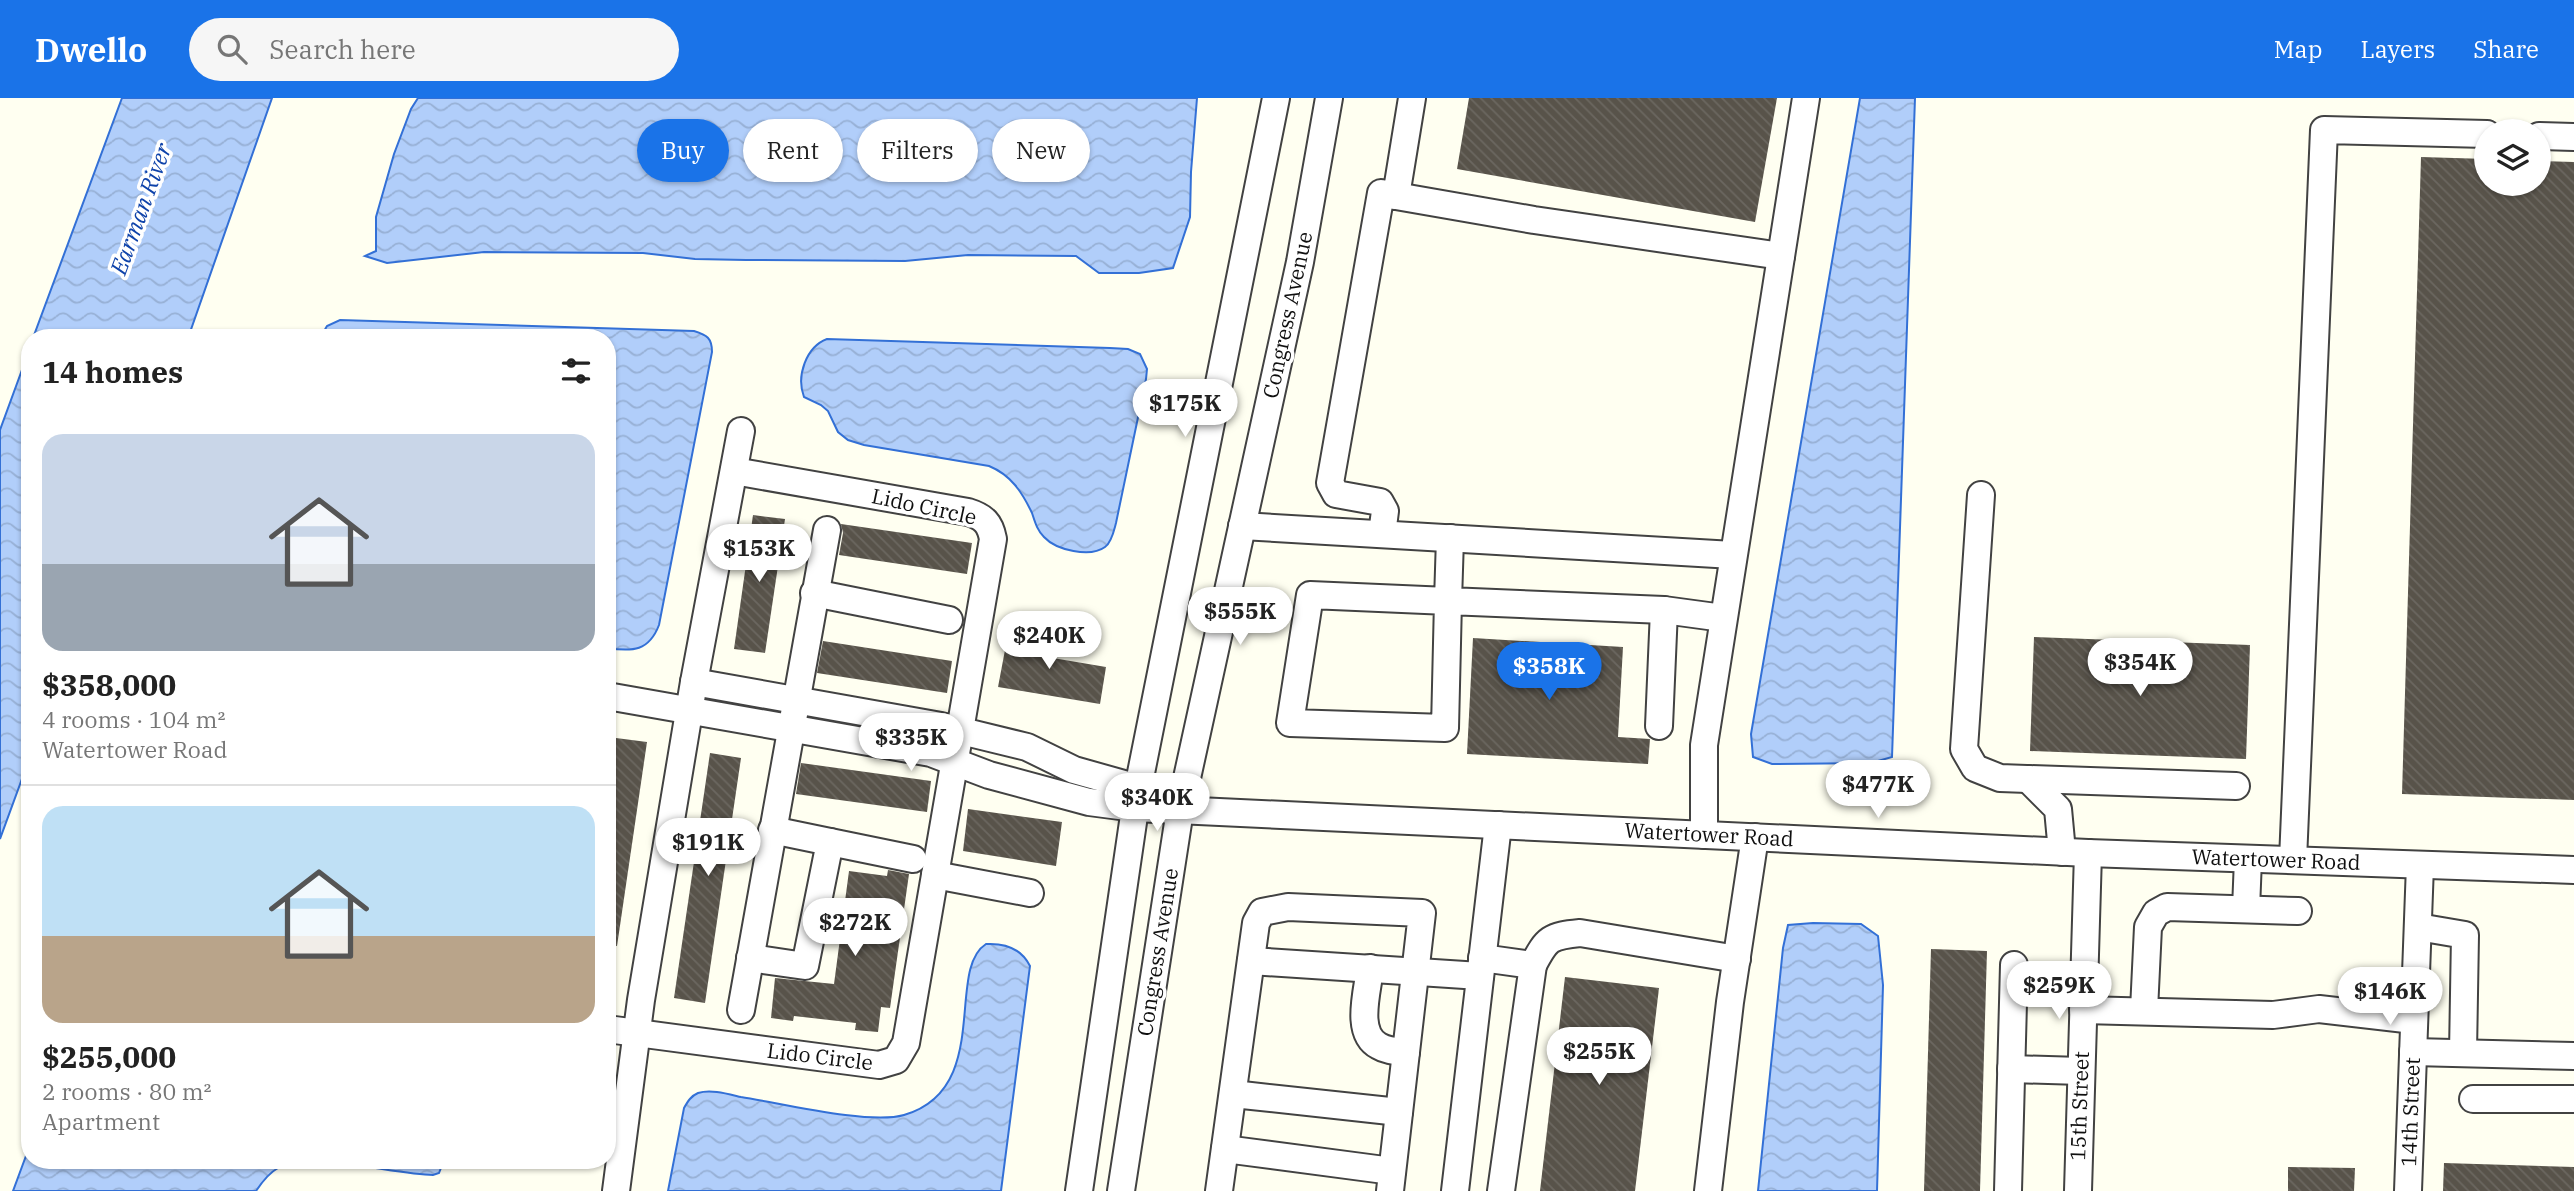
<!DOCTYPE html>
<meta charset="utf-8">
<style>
body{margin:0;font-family:"IBM Plex Serif",serif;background:#f6f6f6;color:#222;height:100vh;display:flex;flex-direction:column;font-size:26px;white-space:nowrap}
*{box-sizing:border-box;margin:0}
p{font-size:23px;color:#767676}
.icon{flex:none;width:38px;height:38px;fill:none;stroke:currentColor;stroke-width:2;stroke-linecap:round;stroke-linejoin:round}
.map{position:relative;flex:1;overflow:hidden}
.panel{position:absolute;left:21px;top:231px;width:595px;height:840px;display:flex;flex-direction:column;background:#fff;border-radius:28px;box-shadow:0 2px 5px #0004}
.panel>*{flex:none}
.top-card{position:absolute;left:637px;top:21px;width:665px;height:63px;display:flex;gap:14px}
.fabs{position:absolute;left:2474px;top:21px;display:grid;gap:14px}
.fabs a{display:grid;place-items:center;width:77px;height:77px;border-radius:50%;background:#fff;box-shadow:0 2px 5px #0004;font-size:35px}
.price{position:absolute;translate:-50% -60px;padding:0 16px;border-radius:24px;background:#fff;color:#222;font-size:23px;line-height:46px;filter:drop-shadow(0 2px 4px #0008)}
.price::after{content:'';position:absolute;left:50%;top:42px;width:21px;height:16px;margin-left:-10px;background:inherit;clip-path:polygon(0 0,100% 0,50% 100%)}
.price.on{background:#1a73e8;color:#fff}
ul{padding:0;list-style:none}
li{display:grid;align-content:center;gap:14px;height:371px;padding:0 21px}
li+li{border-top:2px solid #e0e0e0}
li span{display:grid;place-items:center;height:217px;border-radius:21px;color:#555}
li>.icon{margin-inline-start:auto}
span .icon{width:126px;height:126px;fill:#fffc;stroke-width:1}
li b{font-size:30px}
h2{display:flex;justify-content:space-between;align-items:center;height:84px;padding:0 21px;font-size:30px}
.tag{padding:0 24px;border-radius:32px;background:#fff;box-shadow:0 2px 5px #0004;font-size:24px;line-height:63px}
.tag.on{background:#1a73e8;color:#fff}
header{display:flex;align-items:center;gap:42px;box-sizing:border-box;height:98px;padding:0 35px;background:#1a73e8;color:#fff}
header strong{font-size:33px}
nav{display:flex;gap:38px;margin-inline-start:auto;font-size:24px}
.search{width:490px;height:63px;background:#f6f6f6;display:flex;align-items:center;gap:18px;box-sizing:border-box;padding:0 24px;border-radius:38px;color:#767676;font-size:26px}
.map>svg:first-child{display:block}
.water{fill:url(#water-waves);stroke:#3370d6;stroke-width:2}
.building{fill:url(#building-back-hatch)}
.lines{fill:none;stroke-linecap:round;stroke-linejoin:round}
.minor-casing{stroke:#424242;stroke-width:30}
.minor{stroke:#fff;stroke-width:26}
.labels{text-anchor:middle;stroke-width:7;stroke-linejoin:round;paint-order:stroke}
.street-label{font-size:21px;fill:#0f0f0f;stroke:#fff}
.water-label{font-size:23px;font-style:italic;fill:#0f43aa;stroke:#fff}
</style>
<header>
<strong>Dwello</strong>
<div class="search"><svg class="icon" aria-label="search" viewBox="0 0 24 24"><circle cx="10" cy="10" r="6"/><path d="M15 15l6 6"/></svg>Search here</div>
<nav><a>Map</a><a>Layers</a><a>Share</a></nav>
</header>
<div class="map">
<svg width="2574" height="1093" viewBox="0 0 2574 1093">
<defs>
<pattern id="water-waves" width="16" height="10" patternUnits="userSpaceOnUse" patternTransform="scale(1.75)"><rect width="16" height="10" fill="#b1cefa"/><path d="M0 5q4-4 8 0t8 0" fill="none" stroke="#97b0d5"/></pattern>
<pattern id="building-back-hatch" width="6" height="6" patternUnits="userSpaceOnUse" patternTransform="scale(1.75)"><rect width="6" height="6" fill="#58534a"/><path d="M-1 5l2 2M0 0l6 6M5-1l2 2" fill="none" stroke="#6b6760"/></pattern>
</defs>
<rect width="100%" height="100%" fill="#fffff1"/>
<g class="water">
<path d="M122,0H272L188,240H33Z"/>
<path d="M418,0H1197L1191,74L1190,119L1173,170L1139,175H1099L1076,158L968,157L905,163L746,162L695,161L643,155L484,154L387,165L365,158L376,153V119L394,56L411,11Z"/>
<path d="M1860,0H1915L1892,659L1871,665L1772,666L1753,659L1751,636Z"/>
<path d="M340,222L694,233C707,237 712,240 712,254L659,527C649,553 633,554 607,550V240H320L327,228Z"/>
<path d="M827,241L1110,250L1128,251L1140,256L1147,271L1146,281L1116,425C1114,432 1112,444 1105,449C1090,460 1056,452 1044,439C1037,432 1035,424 1032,415C1022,394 1011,377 989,368L864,347L848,342L838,334L828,313L821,307L804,299C796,278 806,249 827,241Z"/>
<path d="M30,250V659L0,741V332Z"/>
<path d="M1813,825L1861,826L1878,838L1883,887L1877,1093H1758L1783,850L1788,827Z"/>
<path d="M986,846C1004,845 1021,850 1030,868L1001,1093H668L684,1010C688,1003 691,998 698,995C711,991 728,996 741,999C780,1005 869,1027 904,1017C993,991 945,872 986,846Z"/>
<path d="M30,1047V1062H444L439,1075L433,1077C395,1077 309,1052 278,1070C269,1075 262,1084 256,1093H13Z"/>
</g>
<g class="building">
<path d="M1469,0H1777L1755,124L1457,71Z"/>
<path d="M2421,59L2487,61V86H2539V63L2574,64V702L2402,696Z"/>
<path d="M753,417L785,421L765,555L734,551Z"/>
<path d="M841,426L972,445L967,476L839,457L843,435Z"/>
<path d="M1023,520L1042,523L1035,557L1106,569L1100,606L998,589L1005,552L1017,554Z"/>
<path d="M2034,539L2250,547L2246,661L2030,653Z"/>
<path d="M1473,540L1623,549L1618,639L1650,641L1648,666L1467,656Z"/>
<path d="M823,543L952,563L947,595L817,575Z"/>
<path d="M616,640L647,644L617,848H607V700Z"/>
<path d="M710,655L741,660L705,905L674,900Z"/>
<path d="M801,665L931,683L927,714L796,696Z"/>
<path d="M968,711L1062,724L1056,768L963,753Z"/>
<path d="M888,772L909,776L890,910L881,909L878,934L855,932L856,925L794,918L793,923L771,920L775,880L834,886L849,773L887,778Z"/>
<path d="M1931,851L1987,853L1980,1093H1924Z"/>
<path d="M1565,879L1659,890L1635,1093H1540Z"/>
<path d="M2444,1065L2574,1069V1093H2443Z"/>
<path d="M2288,1069L2355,1070L2354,1093H2288Z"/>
</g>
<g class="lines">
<defs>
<g id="minor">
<path d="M2539,38L2574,39"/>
<path d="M1396,98L1534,122L1781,158"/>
<path d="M1981,397L1964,651L1975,670L2000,680L2236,688"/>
<path d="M1242,428L1733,457"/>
<path d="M1382,436L1385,413L1380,404L1336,396L1330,385L1381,95L1396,98L1412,0"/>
<path d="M1450,440L1448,503L1310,497L1290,625L1445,630L1448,503L1664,512L1723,520"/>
<path d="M814,495L949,522"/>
<path d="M694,584L941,628L1027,649L1074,672L1138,690L1154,698"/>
<path d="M607,598L931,655L989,677L1089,704L1135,710L2088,755L2574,772"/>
<path d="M1659,628L1664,512"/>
<path d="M2028,681L2058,711L2062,754"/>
<path d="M1704,737V647L1806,0"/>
<path d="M830,744L913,761"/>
<path d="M2293,762L2324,32L2487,36"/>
<path d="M935,777L1030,795"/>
<path d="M2246,811L2248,761"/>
<path d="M2418,829L2465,837L2463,955"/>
<path d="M750,860L805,868L830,744L772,732"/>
<path d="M1482,860L1533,867L1501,1093"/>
<path d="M1251,863L1480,878"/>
<path d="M1533,867C1547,840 1550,838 1580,835L1737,861"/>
<path d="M1370,870C1368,892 1354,935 1379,948C1387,953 1397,953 1406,954"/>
<path d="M741,912L827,432"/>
<path d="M2083,912L2273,917L2319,911L2414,922"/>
<path d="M2144,912L2148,829L2156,815L2167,809L2298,813"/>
<path d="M607,931L879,967L896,962L906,945L993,441C990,425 984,419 968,414L734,373"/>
<path d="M2413,954L2574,958"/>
<path d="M2011,971L2081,973"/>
<path d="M1233,996L1399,1014"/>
<path d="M2473,1001H2574"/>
<path d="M1225,1051L1392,1073"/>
<path d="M616,1093L641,902L694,584L741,333"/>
<path d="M1079,1093L1138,690L1276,0"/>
<path d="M1121,1093L1180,712L1300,164L1329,0"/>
<path d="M1219,1093L1256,825L1262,814L1288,809L1422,815L1390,1093"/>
<path d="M1455,1093L1498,727"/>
<path d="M1708,1093L1730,904L1755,739"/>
<path d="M2008,1093L2014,867"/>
<path d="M2078,1093L2088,755"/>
<path d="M2408,1093L2420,767"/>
</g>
</defs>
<use href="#minor" class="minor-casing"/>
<use href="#minor" class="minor"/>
</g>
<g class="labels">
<g class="street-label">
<text transform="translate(1288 217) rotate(-78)" y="7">Congress Avenue</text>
<text transform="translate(924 409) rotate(12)" y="7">Lido Circle</text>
<text transform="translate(1709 737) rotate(3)" y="7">Watertower Road</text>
<text transform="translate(2276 762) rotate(2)" y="7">Watertower Road</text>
<text transform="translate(1158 854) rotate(-81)" y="7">Congress Avenue</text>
<text transform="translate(820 959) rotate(7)" y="7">Lido Circle</text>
<text transform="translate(2080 1008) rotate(-88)" y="7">15th Street</text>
<text transform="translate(2411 1014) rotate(-88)" y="7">14th Street</text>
</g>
<g class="water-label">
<text transform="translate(141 111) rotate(-70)" y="8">Earman River</text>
</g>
</g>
</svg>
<div class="fabs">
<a><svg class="icon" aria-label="layers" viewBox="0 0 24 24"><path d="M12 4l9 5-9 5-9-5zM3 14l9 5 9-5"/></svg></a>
</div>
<b class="price" style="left:1185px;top:341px">$175K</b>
<b class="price" style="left:759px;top:486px">$153K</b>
<b class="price" style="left:1240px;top:549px">$555K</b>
<b class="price" style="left:1049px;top:573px">$240K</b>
<b class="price" style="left:2140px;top:600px">$354K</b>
<b class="price on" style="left:1549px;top:604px">$358K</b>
<b class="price" style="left:911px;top:675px">$335K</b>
<b class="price" style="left:1878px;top:722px">$477K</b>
<b class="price" style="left:1157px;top:735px">$340K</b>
<b class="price" style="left:708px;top:780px">$191K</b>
<b class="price" style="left:855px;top:860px">$272K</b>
<b class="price" style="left:2059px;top:923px">$259K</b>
<b class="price" style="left:2390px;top:929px">$146K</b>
<b class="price" style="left:1599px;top:989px">$255K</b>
<div class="top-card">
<a class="tag on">Buy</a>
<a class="tag">Rent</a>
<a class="tag">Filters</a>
<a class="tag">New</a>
</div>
<section class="panel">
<h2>14 homes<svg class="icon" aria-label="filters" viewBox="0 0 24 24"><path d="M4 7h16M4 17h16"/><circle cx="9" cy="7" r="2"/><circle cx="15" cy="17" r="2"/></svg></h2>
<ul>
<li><span style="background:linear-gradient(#c9d6e8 60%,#9aa5b1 0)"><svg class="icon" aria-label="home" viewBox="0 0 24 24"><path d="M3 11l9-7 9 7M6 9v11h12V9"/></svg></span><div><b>$358,000</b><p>4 rooms · 104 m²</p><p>Watertower Road</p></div></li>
<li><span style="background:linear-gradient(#bfe0f5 60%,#b9a48a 0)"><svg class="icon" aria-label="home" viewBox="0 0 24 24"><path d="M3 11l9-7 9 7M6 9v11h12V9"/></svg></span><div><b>$255,000</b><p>2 rooms · 80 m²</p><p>Apartment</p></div></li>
</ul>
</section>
</div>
